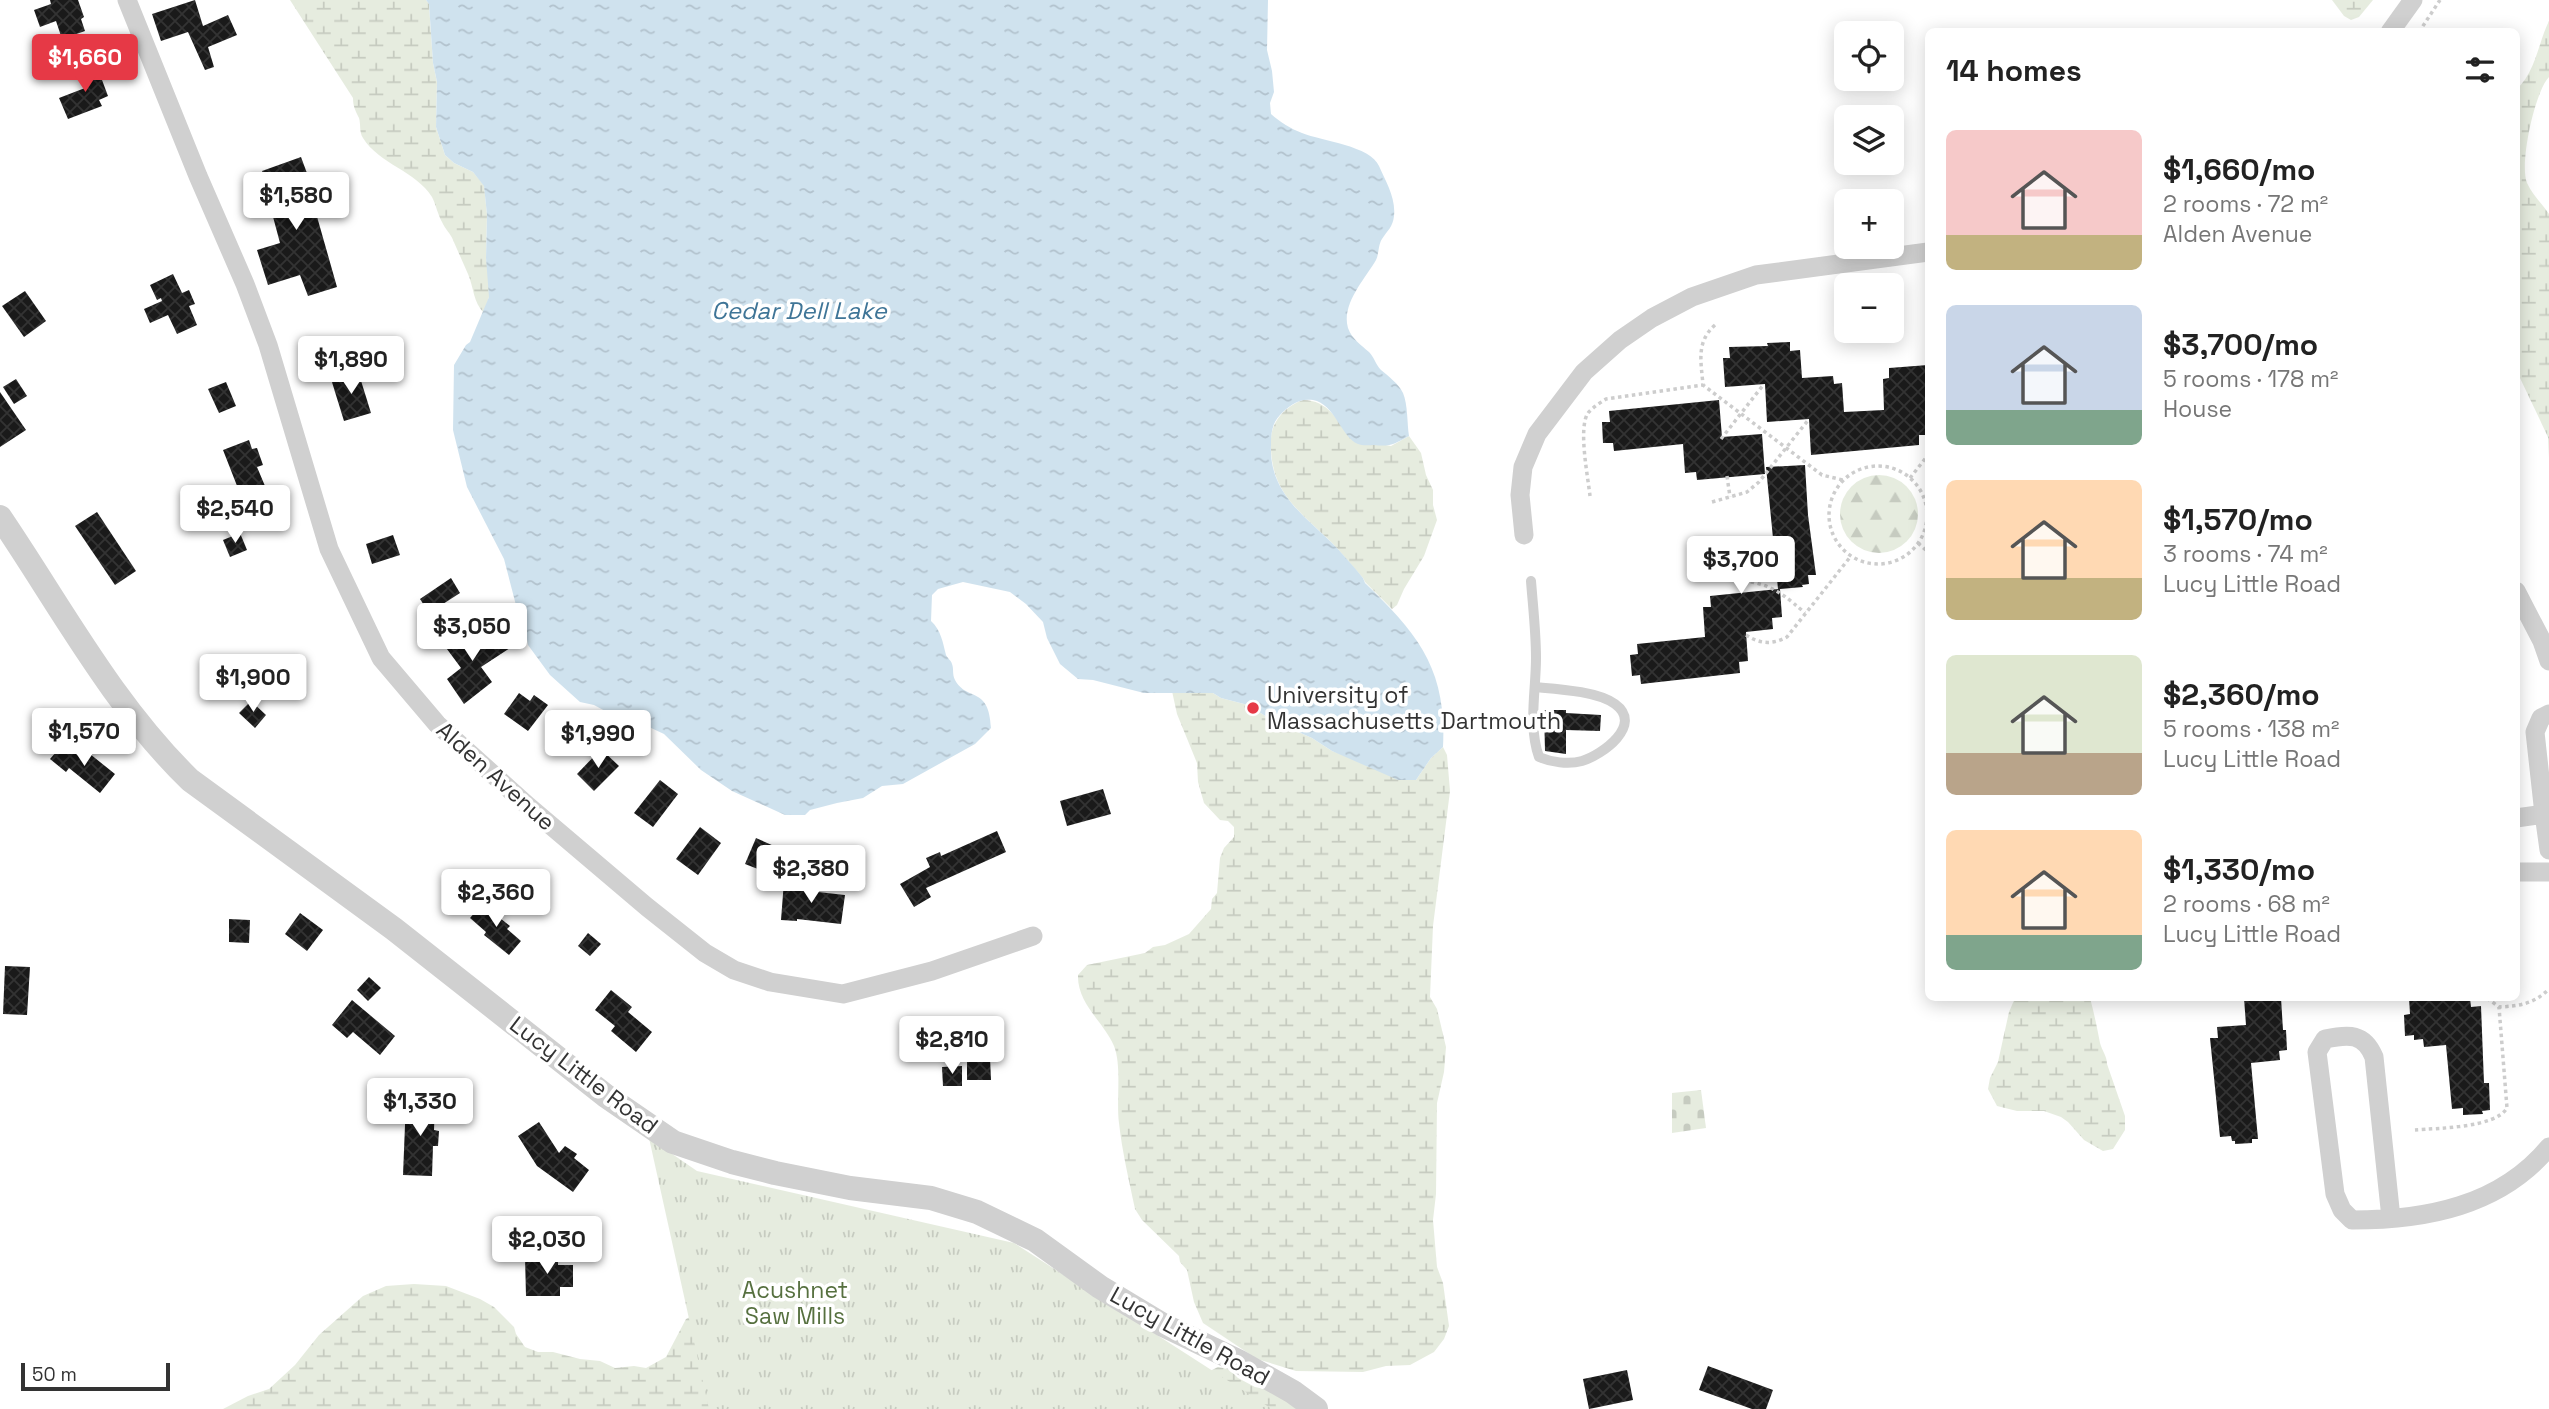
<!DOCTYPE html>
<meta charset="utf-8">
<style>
body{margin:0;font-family:"Space Grotesk",sans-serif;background:#f2f2f2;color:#222;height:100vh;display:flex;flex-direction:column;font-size:26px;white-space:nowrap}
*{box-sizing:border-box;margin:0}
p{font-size:23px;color:#767676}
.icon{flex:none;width:38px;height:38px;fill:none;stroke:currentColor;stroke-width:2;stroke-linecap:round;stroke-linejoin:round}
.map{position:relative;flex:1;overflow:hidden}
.panel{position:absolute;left:1925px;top:28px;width:595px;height:973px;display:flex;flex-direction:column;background:#fff;border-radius:10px;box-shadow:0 4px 18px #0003}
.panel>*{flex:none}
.buttons{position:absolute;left:1834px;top:21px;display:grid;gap:14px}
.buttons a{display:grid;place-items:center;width:70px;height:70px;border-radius:10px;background:#fff;box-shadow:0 4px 18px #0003;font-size:35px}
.scale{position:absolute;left:21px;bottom:18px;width:149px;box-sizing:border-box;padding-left:7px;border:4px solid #333;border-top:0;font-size:19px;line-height:24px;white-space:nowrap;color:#333;-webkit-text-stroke:5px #fff;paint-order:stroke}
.price{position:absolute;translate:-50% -60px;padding:0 16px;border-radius:7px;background:#fff;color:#222;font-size:23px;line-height:46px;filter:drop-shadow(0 2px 4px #0008)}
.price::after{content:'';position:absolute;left:50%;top:42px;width:21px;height:16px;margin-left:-10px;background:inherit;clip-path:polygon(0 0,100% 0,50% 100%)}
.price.active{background:#e63946;color:#fff}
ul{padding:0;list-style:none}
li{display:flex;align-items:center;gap:21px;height:175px;padding:0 21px}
li span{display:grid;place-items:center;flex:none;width:196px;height:140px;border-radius:10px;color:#555}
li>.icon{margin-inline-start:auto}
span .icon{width:84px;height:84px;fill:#fffc;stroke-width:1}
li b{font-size:30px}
h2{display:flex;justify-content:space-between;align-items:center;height:84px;padding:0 21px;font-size:30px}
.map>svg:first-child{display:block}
.forest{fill:url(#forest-firs)}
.wetland{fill:url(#wetland-marsh)}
.cemetery{fill:url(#cemetery-stones)}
.park{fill:url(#park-tufts)}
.water{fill:url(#water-ripples)}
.building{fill:url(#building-cross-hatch)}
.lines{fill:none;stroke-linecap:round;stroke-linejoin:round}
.path{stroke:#cdcdcd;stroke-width:3.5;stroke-dasharray:3.5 3.5;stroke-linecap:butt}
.service{stroke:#d0d0d0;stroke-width:10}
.minor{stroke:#d0d0d0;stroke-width:19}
.tertiary{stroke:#d0d0d0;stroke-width:24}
.poi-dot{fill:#e63946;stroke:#fff;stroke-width:2.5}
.labels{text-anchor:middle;stroke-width:7;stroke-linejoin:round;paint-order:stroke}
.poi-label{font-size:23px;fill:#333;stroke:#fff;text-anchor:start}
.street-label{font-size:23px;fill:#333;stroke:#fff}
.park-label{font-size:23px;fill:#56703f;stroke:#fff}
.water-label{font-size:24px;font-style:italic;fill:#3f7597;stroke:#fff}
</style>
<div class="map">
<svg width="2549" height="1409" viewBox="0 0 2549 1409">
<defs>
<pattern id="forest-firs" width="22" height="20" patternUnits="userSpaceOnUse" patternTransform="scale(1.75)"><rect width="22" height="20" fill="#e6ecdf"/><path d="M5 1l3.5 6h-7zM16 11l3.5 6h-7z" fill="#c6cbc0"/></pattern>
<pattern id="wetland-marsh" width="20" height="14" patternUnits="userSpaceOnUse" patternTransform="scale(1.75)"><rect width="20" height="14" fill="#e6ecdf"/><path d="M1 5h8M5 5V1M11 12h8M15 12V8" fill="none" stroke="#c6cbc0"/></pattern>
<pattern id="cemetery-stones" width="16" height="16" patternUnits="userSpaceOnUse" patternTransform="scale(1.75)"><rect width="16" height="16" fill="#e6ecdf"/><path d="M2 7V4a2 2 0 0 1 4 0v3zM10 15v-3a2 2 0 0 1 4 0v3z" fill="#c6cbc0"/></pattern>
<pattern id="park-tufts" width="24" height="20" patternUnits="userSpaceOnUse" patternTransform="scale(1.75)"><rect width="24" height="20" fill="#e6ecdf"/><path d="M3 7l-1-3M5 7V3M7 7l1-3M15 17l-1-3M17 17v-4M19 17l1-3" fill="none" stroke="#c6cbc0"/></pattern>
<pattern id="water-ripples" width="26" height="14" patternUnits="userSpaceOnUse" patternTransform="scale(1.75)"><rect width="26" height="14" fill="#cfe2ee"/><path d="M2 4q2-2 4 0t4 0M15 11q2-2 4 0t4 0" fill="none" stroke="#b2c2cd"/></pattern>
<pattern id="building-cross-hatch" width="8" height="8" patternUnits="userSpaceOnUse" patternTransform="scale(1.75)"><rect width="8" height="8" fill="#1a1a1a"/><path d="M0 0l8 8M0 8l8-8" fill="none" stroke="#333"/></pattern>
</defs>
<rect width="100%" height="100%" fill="#fff"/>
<circle class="forest" cx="1879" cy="514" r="39"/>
<g class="wetland">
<path d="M290,0H426L429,4L433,63L437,82L436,127L445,155L454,163L473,172L484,185L487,215L486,258L490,285L489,297L484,313C473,302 474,288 468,274C463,263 458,251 453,240C451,234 445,229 442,222C438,215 436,205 432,197C416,171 379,164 363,138C359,132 361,125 359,118C355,110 353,106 353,98Z"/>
<path d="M2332,0H2373L2359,17L2351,20L2344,16Z"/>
<path d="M2549,21V77C2535,91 2519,164 2527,183C2532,194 2542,204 2549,214V458L2548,437L2520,378L2517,361L2516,90C2536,72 2538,43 2549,21Z"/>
<path d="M1303,400C1328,400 1338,421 1352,439L1391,446L1409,436L1421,453L1426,475L1433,490V505L1437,520L1424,556L1404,589L1397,605L1392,609L1365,582L1363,578C1352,566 1342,553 1331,542C1297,509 1269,491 1271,439C1272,420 1286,406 1303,400Z"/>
<path d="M1172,691L1213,693L1221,698L1248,705L1273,721L1312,738L1332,751L1416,780L1431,758L1443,747L1447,755L1450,791L1433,926L1430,997L1437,1009L1446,1047L1444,1072L1437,1103L1436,1194L1433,1220L1437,1267L1443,1283L1449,1326L1444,1339L1434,1352L1410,1365L1386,1366L1363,1372L1296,1371L1257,1359L1203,1323L1194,1302L1187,1270L1180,1262L1179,1256L1142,1220L1135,1209C1129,1180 1122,1151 1119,1123C1116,1101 1122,1066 1114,1046C1104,1022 1077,1004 1078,975L1087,965L1145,953L1153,947L1165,945L1189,934L1211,909L1212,899L1217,893L1220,858L1224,848L1234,837V827L1228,821L1220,820L1204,803L1198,782L1197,763L1177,714Z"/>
<path d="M2015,998H2090C2094,1013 2097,1027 2100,1043C2102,1051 2107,1056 2107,1064L2125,1116V1130L2113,1149L2103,1151L2084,1140L2068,1122L2061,1117L2044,1111H2017L1997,1106L1988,1089L1990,1078L1998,1062L2009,1012Z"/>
<path d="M414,1284L446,1286L480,1299L494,1307L514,1327L516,1334L525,1347L538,1352H553L580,1359L600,1361L615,1368L634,1366L646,1368L666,1357L686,1319L697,1313L1170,1409H223L248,1396L269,1389L295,1365L319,1335L363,1296L386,1286Z"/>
<path d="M1218,1367L1229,1369L1238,1378L1255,1387L1275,1391L1315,1409H1202L1206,1373Z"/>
</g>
<path class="cemetery" d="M1701,1090L1706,1128L1672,1133V1093Z"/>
<path class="park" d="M649,1138L697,1171L1014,1243L1272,1409H709Z"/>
<path class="water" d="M426,0H1268L1267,50L1272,71L1274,92L1270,103L1271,114C1280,122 1291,129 1302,133C1322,141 1371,146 1379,166C1386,182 1396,198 1394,216C1393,227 1387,231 1382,239C1378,245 1379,254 1376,260C1365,279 1341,304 1348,328C1352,339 1361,345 1369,352C1374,357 1376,365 1381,370C1388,376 1399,384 1403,393C1408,405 1407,423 1409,436C1394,444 1391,447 1374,445C1370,445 1362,446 1358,444C1341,437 1335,404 1313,400C1298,398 1289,406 1280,415C1272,423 1271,434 1271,445C1269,491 1302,514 1331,542C1342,553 1353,566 1363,578L1365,583C1418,634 1447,669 1443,747L1431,758L1416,780H1398L1332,751L1312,738L1273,721L1248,705L1221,698L1213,693H1144L1093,680L1078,679L1060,664L1047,638L1043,622L1026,604L1010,592L963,582L938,589L932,595L931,621C941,630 943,643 946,655C947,658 951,660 952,664C954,669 952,674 955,680C967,702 989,685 991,728L975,744L903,784L882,786L863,798L837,803L810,810L805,815H785L732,791L701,770L664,734L649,727L633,726L594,705L580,702L550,675L528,645L526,633L517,609L504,559L467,487L453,430L454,365L466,345L470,342L489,297L486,258L487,215L484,186L473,172L454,163L445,155L436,127L437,82L433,63L429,4Z"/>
<g class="building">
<path d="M50,0H78L84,17L81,19L85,31L62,39L56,21L40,27L34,10L51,4Z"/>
<path d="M195,0L203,26L228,15L237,35L208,47L214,67L205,70L188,32L161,41L152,14Z"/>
<path d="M96,64L108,96L99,100L102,106L68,119L59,98L85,88L78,70Z"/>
<path d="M301,157L311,184L309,185L314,206L337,287L308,296L300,275L268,285L257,250L280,243L272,213L275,212L272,205L274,204L262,171Z"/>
<path d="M173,274L182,293L189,290L195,304L189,306L197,325L177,334L168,315L150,323L144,309L162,301L161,298L157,300L150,285Z"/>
<path d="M25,291L46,321L24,337L2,306Z"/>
<path d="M1790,342V351L1800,350L1802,378L1833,376L1834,384L1842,383L1844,412L1884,410L1883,379L1889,378V368L1928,365V394H1925L1927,435H1919V445L1811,455L1809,419L1767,422L1765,384L1725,387L1723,358H1730L1729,347L1768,346L1767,343Z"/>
<path d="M358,371L371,413L344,421L331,379Z"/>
<path d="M16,379L27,396L14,404L3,387Z"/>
<path d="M226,382L236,406L219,413L208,389Z"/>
<path d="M0,392L26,430L0,447Z"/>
<path d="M1719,400L1722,437L1762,434L1765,474L1697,480L1696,472L1685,473L1683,444L1614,451L1613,443H1603L1602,422H1610L1609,411Z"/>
<path d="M249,440L252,449L257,448L263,465L257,467L265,486L241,496L223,450Z"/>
<path d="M1805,465L1808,515L1816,575H1808L1809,584L1802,585L1803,587L1780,589L1782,617L1772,618L1773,629L1746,632L1748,661L1739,662L1740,673L1641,684L1640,675L1632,676L1630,655L1638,654L1637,644L1705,637L1703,607H1711L1710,596L1778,589L1766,467Z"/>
<path d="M97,512L136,571L115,585L75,526Z"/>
<path d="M240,533L247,550L230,557L223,540Z"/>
<path d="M393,535L400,555L372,564L366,544Z"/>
<path d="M451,578L460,593L429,613L420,599Z"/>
<path d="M470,627L484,647L501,635L510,648L481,667L492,682L464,704L447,679L461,668L444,645Z"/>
<path d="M231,655L255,679L236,698L212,674Z"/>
<path d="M519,693L530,701L534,695L548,705L528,731L504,714Z"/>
<path d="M251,701L266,715L255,728L239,713Z"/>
<path d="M1544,710H1566V713L1601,715L1600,731L1566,730V754L1545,751Z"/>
<path d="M573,714L584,723L573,738L561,728Z"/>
<path d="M63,744L85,761L90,754L115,774L100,793L69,768L66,772L50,759Z"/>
<path d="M601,749L619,766L594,791L577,774Z"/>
<path d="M660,780L678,794L653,827L634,813Z"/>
<path d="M1103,789L1111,814L1067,826L1060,801Z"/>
<path d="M700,827L721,843L698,875L676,859Z"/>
<path d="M997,831L1006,852L926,888L931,897L914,907L900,884L930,867L926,858L940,852L941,856Z"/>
<path d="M756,838L774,846L763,871L745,864Z"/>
<path d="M784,881L800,882V890L845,895L841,924L797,919V921L781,920Z"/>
<path d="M482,904L510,926L507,929L521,941L509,955L484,935L486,932L470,918Z"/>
<path d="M300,913L323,930L307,951L285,934Z"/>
<path d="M229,919L250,920L249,943L229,942Z"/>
<path d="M588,933L601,944L590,956L578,946Z"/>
<path d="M5,966L30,967L27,1015L3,1014Z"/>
<path d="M369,977L381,988L368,1001L357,990Z"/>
<path d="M611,990L632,1007L628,1012L652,1032L636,1052L611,1031L615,1026L595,1010Z"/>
<path d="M2244,998H2281L2283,1030H2286L2287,1050L2279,1051L2280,1060L2251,1063L2258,1139H2252V1143L2235,1144V1141H2232L2231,1136L2220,1137L2210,1038H2218L2217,1027L2246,1025Z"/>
<path d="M2409,998H2470L2471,1007L2481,1006L2484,1083H2489L2490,1110L2482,1111L2483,1114L2463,1115V1108L2452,1109L2446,1045L2424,1047L2423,1039L2414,1040V1035L2405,1036L2404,1015L2410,1014Z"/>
<path d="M352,1000L395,1036L380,1055L353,1032L347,1038L332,1025Z"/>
<path d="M967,1057H990L991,1080H967Z"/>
<path d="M962,1066V1086H943L942,1067Z"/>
<path d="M406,1100L435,1101L434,1130L439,1131L438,1146H433L432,1176L403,1175Z"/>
<path d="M539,1122L559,1153L565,1146L577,1154L574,1158L589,1170L573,1192L537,1166L518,1136Z"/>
<path d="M558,1255V1265H573V1287H560V1296H526L525,1256Z"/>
<path d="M1708,1366L1773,1390L1766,1409H1752L1699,1390Z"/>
<path d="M1627,1370L1633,1400L1589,1409L1583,1379Z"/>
</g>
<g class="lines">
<g class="path">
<path d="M2419,32L2440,0"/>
<path d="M1715,325C1696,342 1701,361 1703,385L1822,475L1843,480"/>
<path d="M1721,439L1764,384"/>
<circle cx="1878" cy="515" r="49"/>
<path d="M1727,476L1730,497"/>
<path d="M1910,478L1928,455"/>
<path d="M1590,496C1588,477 1578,428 1588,413C1593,407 1600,403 1606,399L1703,385"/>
<path d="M1712,502L1747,492L1759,482L1809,419"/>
<path d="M1918,543L1928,552"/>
<path d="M1723,577C1766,584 1772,584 1805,613"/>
<path d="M1746,635C1760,644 1772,645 1787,637L1851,556"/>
<path d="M2516,702L2520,704"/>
<path d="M2487,998L2499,1007C2519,1006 2534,1004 2549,989"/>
<path d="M2415,1130C2438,1128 2495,1128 2507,1108L2499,1007"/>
</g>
<path class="service" d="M1531,581C1533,607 1536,632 1536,658C1536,691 1528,726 1539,757C1551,762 1568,765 1582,761C1602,755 1644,725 1615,704C1597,691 1557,689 1535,687"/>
<g class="minor">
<path d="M127,0L198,176L245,284L268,345L329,549L381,658L437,724L528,806L647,907L705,953L734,970L770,982L843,994L932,971L1033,936"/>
<path d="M2390,32L2413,0"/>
<path d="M1524,535L1520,495L1523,467L1537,434L1584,372L1620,340L1652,318L1692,297L1756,275L1928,252"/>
<path d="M2516,591L2542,641L2549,661"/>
<path d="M2544,814L2535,732L2541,718L2549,714"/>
<path d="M2516,818L2544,814L2549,850"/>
<path d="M2516,872H2549"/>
<path d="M2391,1218L2374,1057C2364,1033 2349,1034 2325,1039L2317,1052L2335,1194L2342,1210L2352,1220C2426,1220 2500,1206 2549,1147"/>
</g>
<path class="tertiary" d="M0,517C61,607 112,704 190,780L394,929L606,1096L673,1142L732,1162L775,1173L850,1188L931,1198L977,1212L1035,1240L1100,1287L1163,1325L1238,1361L1293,1392L1316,1409"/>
</g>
<circle class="poi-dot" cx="1253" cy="708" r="7"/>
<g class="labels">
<g class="poi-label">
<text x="1267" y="703">University of<tspan x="1267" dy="26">Massachusetts Dartmouth</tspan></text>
</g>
<g class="street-label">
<text transform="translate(496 776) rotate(42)" y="8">Alden Avenue</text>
<text transform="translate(584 1075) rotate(37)" y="8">Lucy Little Road</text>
<text transform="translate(1190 1336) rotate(29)" y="8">Lucy Little Road</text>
</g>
<g class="park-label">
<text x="795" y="1298">Acushnet<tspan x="795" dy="26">Saw Mills</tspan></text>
</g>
<g class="water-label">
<text x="799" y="319">Cedar Dell Lake</text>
</g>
</g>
</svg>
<div class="buttons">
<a><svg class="icon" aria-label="locate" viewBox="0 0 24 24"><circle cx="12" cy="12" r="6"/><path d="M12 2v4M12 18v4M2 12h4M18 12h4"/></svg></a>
<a><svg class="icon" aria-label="layers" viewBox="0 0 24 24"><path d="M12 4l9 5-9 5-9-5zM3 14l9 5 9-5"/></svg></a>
<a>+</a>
<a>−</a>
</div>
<div class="scale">50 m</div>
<b class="price active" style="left:85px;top:94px">$1,660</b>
<b class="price" style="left:296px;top:232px">$1,580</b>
<b class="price" style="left:351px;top:396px">$1,890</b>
<b class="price" style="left:235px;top:545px">$2,540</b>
<b class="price" style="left:1741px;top:596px">$3,700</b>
<b class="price" style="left:472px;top:663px">$3,050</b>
<b class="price" style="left:253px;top:714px">$1,900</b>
<b class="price" style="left:84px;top:768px">$1,570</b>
<b class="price" style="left:598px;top:770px">$1,990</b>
<b class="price" style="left:811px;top:905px">$2,380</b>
<b class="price" style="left:496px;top:929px">$2,360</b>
<b class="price" style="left:952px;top:1076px">$2,810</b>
<b class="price" style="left:420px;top:1138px">$1,330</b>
<b class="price" style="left:547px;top:1276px">$2,030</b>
<section class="panel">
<h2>14 homes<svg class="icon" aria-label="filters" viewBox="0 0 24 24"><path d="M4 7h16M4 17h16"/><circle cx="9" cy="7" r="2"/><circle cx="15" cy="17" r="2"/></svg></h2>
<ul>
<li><span style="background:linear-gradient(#f6c9c9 75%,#c2b280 0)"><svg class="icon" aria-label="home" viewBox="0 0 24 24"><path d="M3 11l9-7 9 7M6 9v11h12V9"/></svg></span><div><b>$1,660/mo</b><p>2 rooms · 72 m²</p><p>Alden Avenue</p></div></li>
<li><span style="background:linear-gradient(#c9d6e8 75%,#7fa58c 0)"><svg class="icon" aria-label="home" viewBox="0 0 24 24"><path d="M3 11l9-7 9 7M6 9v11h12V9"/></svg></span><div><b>$3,700/mo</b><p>5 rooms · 178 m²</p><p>House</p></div></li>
<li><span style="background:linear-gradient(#ffd9b3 70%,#c2b280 0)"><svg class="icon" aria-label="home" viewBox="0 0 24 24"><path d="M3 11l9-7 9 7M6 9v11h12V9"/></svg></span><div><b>$1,570/mo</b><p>3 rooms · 74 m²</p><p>Lucy Little Road</p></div></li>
<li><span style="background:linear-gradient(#dfe7d0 70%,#b9a48a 0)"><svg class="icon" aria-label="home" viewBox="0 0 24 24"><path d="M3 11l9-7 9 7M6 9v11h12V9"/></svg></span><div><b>$2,360/mo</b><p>5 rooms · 138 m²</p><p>Lucy Little Road</p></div></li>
<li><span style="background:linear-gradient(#ffd9b3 75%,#7fa58c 0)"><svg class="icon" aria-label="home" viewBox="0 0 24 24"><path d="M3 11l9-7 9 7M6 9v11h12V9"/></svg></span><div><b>$1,330/mo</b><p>2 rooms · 68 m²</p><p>Lucy Little Road</p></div></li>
</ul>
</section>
</div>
